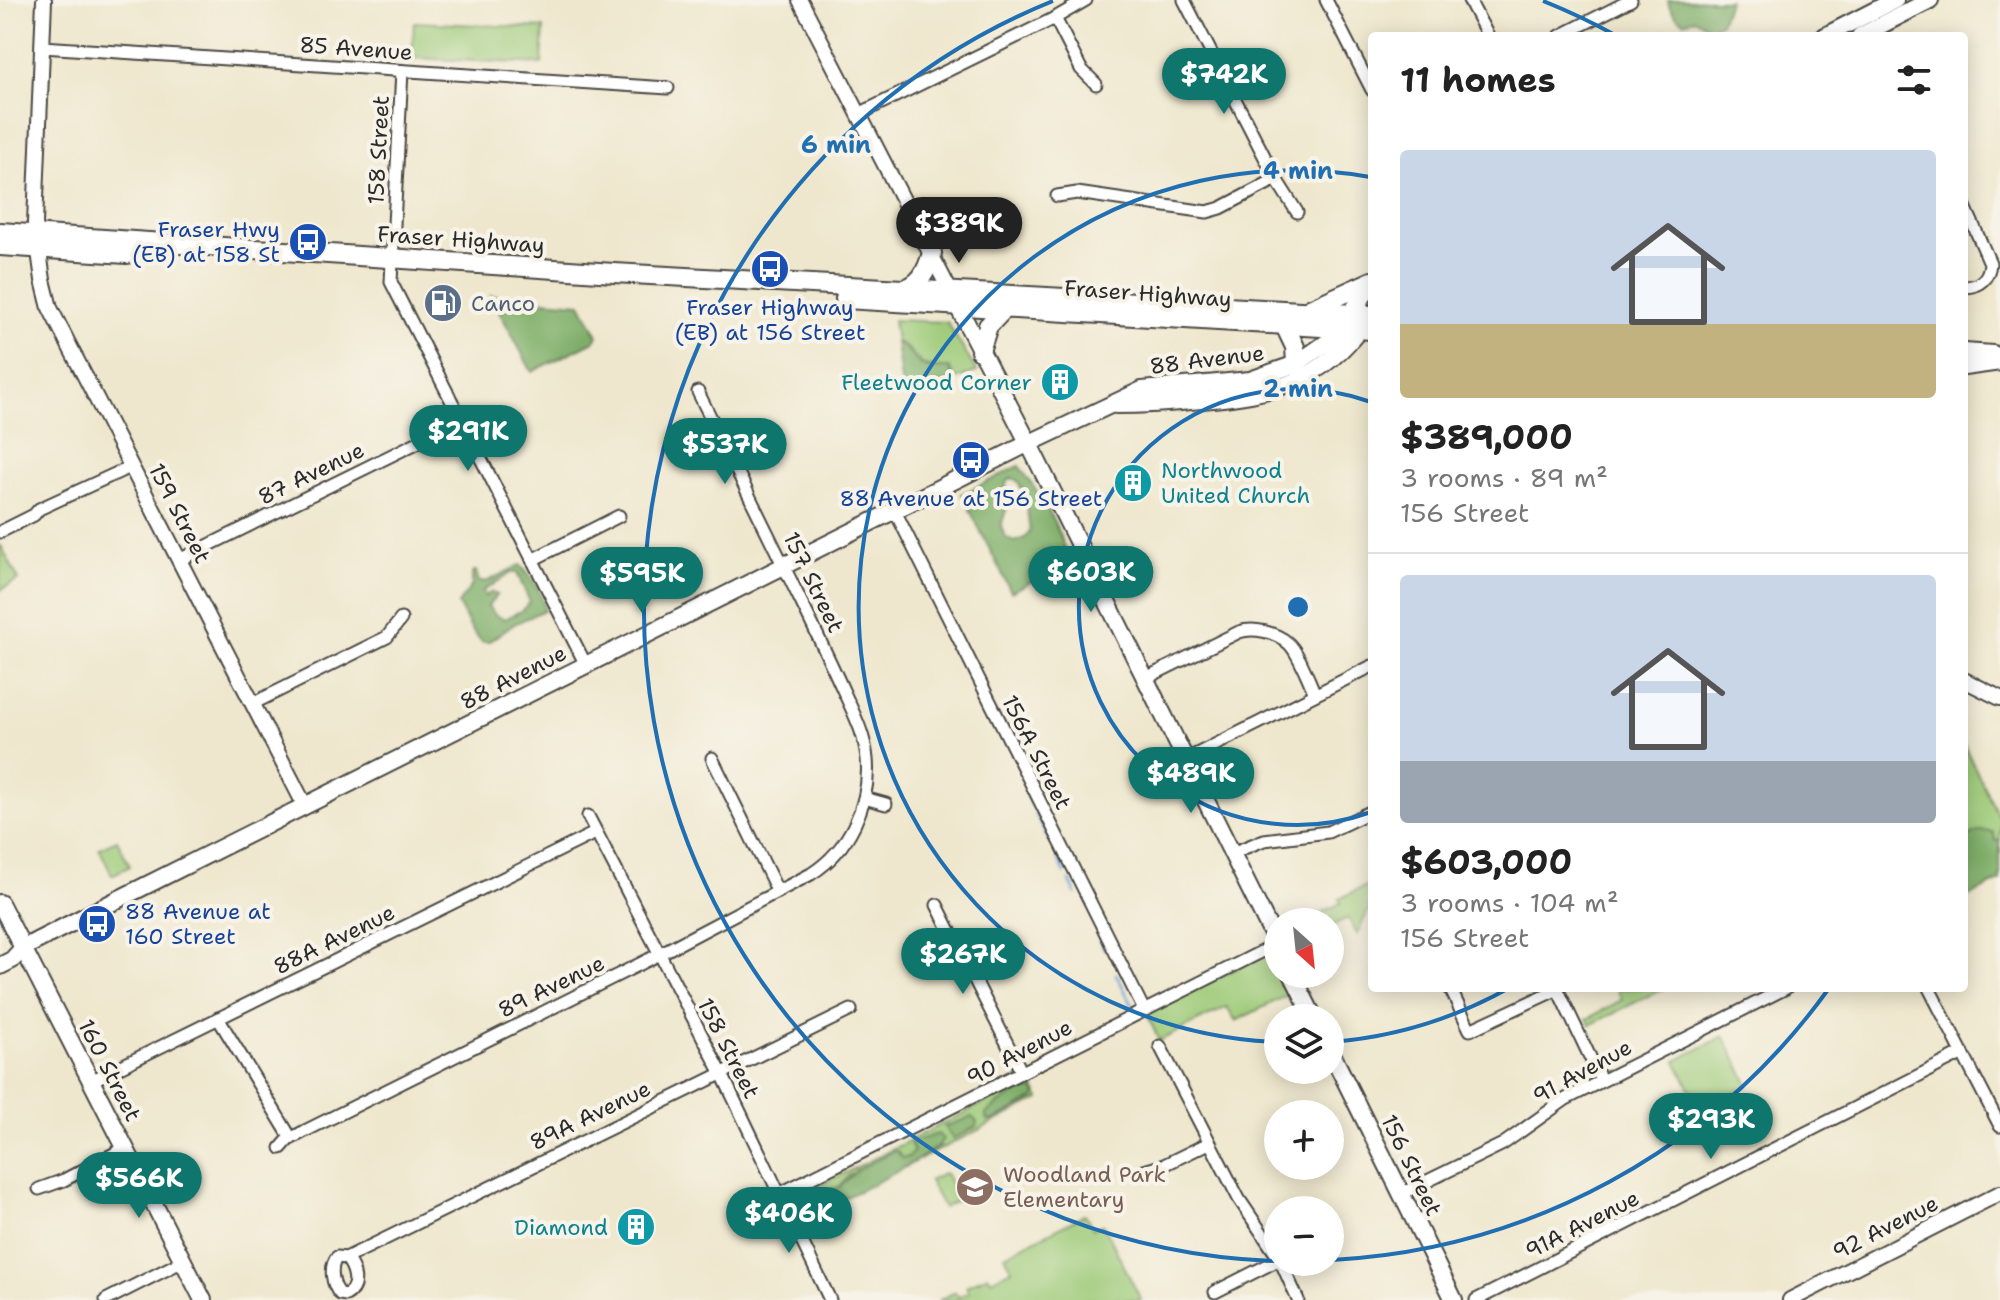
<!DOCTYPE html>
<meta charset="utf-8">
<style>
body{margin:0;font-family:"Shantell Sans",sans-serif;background:#f6f6f6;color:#222;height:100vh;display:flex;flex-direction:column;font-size:30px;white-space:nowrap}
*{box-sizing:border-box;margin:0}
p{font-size:26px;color:#767676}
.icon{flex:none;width:44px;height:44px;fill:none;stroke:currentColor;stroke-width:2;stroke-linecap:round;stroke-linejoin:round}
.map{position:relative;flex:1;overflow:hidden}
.drawer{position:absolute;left:1368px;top:32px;width:600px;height:960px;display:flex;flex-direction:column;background:#fff;border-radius:8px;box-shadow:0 4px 20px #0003}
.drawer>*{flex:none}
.needle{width:52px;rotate:153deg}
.fabs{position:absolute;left:1264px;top:908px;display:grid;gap:16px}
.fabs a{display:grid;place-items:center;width:80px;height:80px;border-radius:50%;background:#fff;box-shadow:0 4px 20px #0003;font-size:40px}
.price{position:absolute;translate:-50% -68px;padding:0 18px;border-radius:28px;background:#0f766e;color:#fff;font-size:26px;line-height:52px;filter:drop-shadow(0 2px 4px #0008)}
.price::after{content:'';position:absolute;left:50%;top:48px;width:24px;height:18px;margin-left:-12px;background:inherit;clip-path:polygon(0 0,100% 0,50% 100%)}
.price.current{background:#222;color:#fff}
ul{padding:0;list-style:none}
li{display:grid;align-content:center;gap:16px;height:424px;padding:0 32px}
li+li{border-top:2px solid #e0e0e0}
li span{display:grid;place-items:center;height:248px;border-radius:8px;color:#555}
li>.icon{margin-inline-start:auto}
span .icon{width:144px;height:144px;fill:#fffc;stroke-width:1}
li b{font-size:34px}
h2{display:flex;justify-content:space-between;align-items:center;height:96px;padding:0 32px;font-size:34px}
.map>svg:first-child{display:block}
.green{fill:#9dca78;stroke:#647a52;stroke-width:2;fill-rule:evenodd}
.forest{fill:#7eae68;stroke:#546c4a;stroke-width:2;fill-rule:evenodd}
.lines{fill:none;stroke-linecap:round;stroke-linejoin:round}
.stream{stroke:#67a3d8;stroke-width:3}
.minor-casing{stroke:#484743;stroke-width:15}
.tertiary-casing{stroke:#484743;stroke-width:18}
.secondary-casing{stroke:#484743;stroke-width:20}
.primary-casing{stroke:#484743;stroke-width:22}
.minor{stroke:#fff;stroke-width:11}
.tertiary{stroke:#fff;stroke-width:14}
.secondary{stroke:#fff;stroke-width:16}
.primary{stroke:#fff;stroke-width:18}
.ring{fill:none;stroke:#1f6fb2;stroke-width:4}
.labels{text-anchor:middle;stroke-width:8;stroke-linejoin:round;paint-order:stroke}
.street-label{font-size:22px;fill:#2b2b2b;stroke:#f7f3e8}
.transit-label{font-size:22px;fill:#164399;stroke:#f7f3e8}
.service-label{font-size:22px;fill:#4e5e75;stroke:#f7f3e8;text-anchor:start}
.culture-label{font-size:22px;fill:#0d838f;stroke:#f7f3e8;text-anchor:end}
.education-label{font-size:22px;fill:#785e54;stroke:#f7f3e8;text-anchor:start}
.centre{fill:#1f6fb2;stroke:#f7f3e8;stroke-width:4}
.ring-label{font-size:24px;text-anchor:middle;font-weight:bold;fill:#1f6fb2;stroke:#f7f3e8;stroke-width:8;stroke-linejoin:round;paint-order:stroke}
</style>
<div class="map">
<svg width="2000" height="1300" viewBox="0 0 2000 1300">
<rect width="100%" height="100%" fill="#f7f3e8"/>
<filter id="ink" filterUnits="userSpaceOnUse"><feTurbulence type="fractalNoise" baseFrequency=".0125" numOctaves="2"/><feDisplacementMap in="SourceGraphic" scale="16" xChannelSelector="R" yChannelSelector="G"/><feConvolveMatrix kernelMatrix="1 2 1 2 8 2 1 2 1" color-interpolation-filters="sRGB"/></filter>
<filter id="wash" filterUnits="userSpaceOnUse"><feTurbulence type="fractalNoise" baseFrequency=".006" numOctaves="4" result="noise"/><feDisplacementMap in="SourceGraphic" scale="32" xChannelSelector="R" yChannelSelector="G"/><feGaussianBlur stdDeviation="1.8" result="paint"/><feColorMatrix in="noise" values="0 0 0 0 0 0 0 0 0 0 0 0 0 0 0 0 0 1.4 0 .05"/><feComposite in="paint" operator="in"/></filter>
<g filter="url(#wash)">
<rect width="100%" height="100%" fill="#efe7cd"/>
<g class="green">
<path d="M414,22L544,28L542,64L412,58Z"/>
<path d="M893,320L947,322L977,372L952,380L953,373L946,368C909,369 922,353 896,342Z"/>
<path d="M0,544L19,580L0,590Z"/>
<path d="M1964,745L2000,820V881L1964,899Z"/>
<path d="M117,840L130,866L112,875L99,848Z"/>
<path d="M1372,883V903L1357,934L1348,918L1330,927V922H1303L1341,903L1339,899Z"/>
<path d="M1267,953L1276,956L1278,974H1285L1294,992L1236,1021L1227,1007L1159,1041L1148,1016L1151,1011Z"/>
<path d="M1617,988H1664L1590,1025L1587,1019L1622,1000Z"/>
<path d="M1724,1036L1749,1085L1701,1110L1676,1061Z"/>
<path d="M1027,1073L1040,1099L919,1160L939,1147L911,1144L914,1151L909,1157L902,1158L899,1155L849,1175L840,1187L824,1191L813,1199L806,1213L810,1214L803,1218L795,1199L801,1195L1016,1087L1015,1080ZM1024,1090L1033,1099L1009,1114L989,1121L995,1106Z"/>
<path d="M945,1173L958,1200L943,1208L929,1181Z"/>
<path d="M1085,1214L1093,1229L1103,1224L1141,1300H939L955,1292L958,1297L969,1292L966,1286L988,1275L991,1280L1012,1270L1005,1255Z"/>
</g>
<g class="forest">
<path d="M1668,0H1729L1720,23L1710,28L1696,19L1684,22C1675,16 1669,10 1668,0Z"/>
<path d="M491,296L581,303L598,336L594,341L532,372Z"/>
<path d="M896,342C910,348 915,365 928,368C935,369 943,368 950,368L952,380L903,396Z"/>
<path d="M1019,466C1041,495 1061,527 1068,563L1011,592L962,494ZM1012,478L1018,481L1026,502L1030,531L1025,538L1014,542L1005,537L1001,526L1007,507L1006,482Z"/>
<path d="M520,565C531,576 544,595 544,610L512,625L488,642H482L471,629L458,604L472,585V573L476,571L479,582H486ZM511,573H517L530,602L521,611L504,619L495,615L488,606L497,595L492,592L485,596L483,591Z"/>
<path d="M1980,831L1993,832L1996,841H2000V881L1964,899V839Z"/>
<path d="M1024,1090H1034L1036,1095L1033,1099L993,1121L986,1119V1114L1004,1100Z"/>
<path d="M972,1117L977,1122L976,1127L953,1139L944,1127Z"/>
<path d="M938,1134L943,1139C935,1158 834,1202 810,1214L802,1205L804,1200L813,1199L824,1191L840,1187L857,1170L893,1151H897L902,1158L909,1157L914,1151L910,1143Z"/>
</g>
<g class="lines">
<g class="stream">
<path d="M1025,792L1031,804"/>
<path d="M1035,813L1049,840"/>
<path d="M1058,858L1065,873"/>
<path d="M1070,881L1076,894"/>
<path d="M1099,939L1104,949"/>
<path d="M1116,974L1132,1004"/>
</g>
</g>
</g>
<g filter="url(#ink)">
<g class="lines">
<defs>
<g id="minor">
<path d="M1184,0L1276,179L1297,212"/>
<path d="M1326,0L1372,90"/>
<path d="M1469,0L1488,36"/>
<path d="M1055,18L1081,69L1096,84"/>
<path d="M1560,36L1631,0"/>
<path d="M42,47L668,88"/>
<path d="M402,71L391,282L586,665"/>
<path d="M859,114L1055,18L1086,0"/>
<path d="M1057,196L1077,193L1207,212L1221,208L1276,179"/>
<path d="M1964,204L1990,263C1989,278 1979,287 1964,287"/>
<path d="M895,511L1144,1010"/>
<path d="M0,532L34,515L39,509L130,467"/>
<path d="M179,560L461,421"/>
<path d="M532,560L619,516"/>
<path d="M1146,678L1239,632C1253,627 1276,632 1288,643C1298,651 1309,681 1315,694"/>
<path d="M252,704L387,637L401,619"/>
<path d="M712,758L778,892"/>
<path d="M1187,759L1372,666"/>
<path d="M864,798L886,804"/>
<path d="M588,816L722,1074L830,1300"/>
<path d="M1232,853L1264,840L1328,832L1372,811"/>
<path d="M937,905L1021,1071"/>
<path d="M1450,988L1470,1030L1558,989"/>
<path d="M1557,988L1601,1080"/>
<path d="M1929,988L2000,1126"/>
<path d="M218,1018L291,1138"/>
<path d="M1160,1046L1239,1199L1278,1257"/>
<path d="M91,1081L595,833"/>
<path d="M281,1148L288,1140L305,1131L648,960L811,874C849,850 871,803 867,759C865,734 853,712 843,690C826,652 808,616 790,579C759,516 729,454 698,392"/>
<path d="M1144,1171L1164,1165L1209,1143"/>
<path d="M39,1189L64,1180L125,1148"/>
<path d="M779,1194L1277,944"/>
<path d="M1401,1194L1503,1144L1566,1099L1786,988"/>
<path d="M346,1258C355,1269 360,1287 346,1295L340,1294C332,1285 329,1267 337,1257L346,1258L851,1010"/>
<path d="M1281,1262L1298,1300"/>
<path d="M1215,1292L1278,1260"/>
<path d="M106,1300L183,1261"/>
<path d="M1476,1300L1963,1053"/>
</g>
<g id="tertiary">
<path d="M44,0L35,223L43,280L50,308L305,806"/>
<path d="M800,0L951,293"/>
<path d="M1964,680L2000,698"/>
<path d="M1790,1300L2000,1193"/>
</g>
<g id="secondary">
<path d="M1825,36L1895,0"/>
<path d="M1860,36L1930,0"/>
<path d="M953,297L1029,444L1278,946"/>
<path d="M1116,405C1144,405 1173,403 1201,400C1274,394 1321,383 1366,321"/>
<path d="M0,903L203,1300"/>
<path d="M0,966L12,960L23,948L95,911L1017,449L1142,390L1250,380L1296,364L1332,339L1372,284"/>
<path d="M1292,974L1314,1018"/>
<path d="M1330,1050L1454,1300"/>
</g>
<g id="primary">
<path d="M0,232L614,273L1372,315"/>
<path d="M0,246L127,254L151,250"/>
<path d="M899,290C920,287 927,271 932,253"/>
<path d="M845,299L1372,330"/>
<path d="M1310,309L1372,281"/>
<path d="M1285,326L1295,347L1296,364"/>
<path d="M980,351L988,326L1004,309"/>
<path d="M1964,353L1993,355"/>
<path d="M1964,366L2000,361"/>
</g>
</defs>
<use href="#minor" class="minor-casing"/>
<use href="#tertiary" class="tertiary-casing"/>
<use href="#secondary" class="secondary-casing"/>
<use href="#primary" class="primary-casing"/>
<use href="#minor" class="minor"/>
<use href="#tertiary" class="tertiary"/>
<use href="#secondary" class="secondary"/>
<use href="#primary" class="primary"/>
</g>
</g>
<g class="ring">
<path d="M1371 812A218 218 0 1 1 1371 402"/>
<path d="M1509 988A436 436 0 0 1 1332 1042M1275 1042A436 436 0 1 1 1370 177"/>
<path d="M1827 991A654 654 0 0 1 1332 1260M1275 1261A654 654 0 0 1 1053 1M1543 1A654 654 0 0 1 1615 35"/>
</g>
<defs>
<symbol id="bus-disc" viewBox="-11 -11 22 22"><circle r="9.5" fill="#1a4fb4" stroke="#f7f3e8"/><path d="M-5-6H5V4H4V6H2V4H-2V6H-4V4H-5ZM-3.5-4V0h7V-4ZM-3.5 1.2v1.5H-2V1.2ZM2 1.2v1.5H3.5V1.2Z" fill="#fff"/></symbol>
<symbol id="fuel-disc" viewBox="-11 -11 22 22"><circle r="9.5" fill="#5c6f8a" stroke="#f7f3e8"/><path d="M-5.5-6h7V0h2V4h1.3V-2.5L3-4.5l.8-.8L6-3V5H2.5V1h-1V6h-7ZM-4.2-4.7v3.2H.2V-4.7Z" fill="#fff"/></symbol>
<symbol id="building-disc" viewBox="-11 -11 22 22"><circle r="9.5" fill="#0f9aa8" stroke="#f7f3e8"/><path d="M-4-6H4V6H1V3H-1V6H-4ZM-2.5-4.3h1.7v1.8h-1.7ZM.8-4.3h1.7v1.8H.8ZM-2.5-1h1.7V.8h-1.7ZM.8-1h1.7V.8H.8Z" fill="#fff"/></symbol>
<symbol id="school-disc" viewBox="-11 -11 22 22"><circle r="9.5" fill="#8d6e63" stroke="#f7f3e8"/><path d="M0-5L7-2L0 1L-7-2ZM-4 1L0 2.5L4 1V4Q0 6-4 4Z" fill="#fff"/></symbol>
</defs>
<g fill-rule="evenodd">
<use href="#bus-disc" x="286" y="220" width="44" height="44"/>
<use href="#bus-disc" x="748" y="247" width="44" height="44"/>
<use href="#fuel-disc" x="421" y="281" width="44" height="44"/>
<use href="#building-disc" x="1038" y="360" width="44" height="44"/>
<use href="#bus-disc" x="949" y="438" width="44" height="44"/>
<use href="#building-disc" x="1111" y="461" width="44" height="44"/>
<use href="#bus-disc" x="75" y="902" width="44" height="44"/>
<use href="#school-disc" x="953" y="1165" width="44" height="44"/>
<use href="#building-disc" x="614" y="1205" width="44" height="44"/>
</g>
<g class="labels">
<g class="street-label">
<text transform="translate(356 48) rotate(4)" y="8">85 Avenue</text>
<text transform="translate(378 150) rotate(-87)" y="8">158 Street</text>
<text transform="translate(461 239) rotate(4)" y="8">Fraser Highway</text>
<text transform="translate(1148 293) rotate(4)" y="8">Fraser Highway</text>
<text transform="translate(1207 359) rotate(-7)" y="8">88 Avenue</text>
<text transform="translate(311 473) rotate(-26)" y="8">87 Avenue</text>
<text transform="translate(180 513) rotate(63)" y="8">159 Street</text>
<text transform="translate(814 582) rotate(64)" y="8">157 Street</text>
<text transform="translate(513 677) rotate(-27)" y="8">88 Avenue</text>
<text transform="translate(1037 752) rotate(63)" y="8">156A Street</text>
<text transform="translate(334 939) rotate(-26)" y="8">88A Avenue</text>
<text transform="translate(551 986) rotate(-26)" y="8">89 Avenue</text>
<text transform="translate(729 1048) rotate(63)" y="8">158 Street</text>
<text transform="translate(1019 1052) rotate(-28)" y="8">90 Avenue</text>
<text transform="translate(110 1070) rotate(63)" y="8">160 Street</text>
<text transform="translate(1582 1071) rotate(-29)" y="8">91 Avenue</text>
<text transform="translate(590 1115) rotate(-26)" y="8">89A Avenue</text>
<text transform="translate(1412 1165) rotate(64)" y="8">156 Street</text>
<text transform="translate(1582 1224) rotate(-27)" y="8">91A Avenue</text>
<text transform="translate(1885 1227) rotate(-27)" y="8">92 Avenue</text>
</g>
<g class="transit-label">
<text x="280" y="237" text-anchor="end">Fraser Hwy<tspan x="280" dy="25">(EB) at 158 St</tspan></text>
<text x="770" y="315">Fraser Highway<tspan x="770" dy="25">(EB) at 156 Street</tspan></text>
<text x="971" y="506">88 Avenue at 156 Street</text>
<text x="125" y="919" text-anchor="start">88 Avenue at<tspan x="125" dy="25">160 Street</tspan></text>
</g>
<g class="service-label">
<text x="471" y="311">Canco</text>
</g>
<g class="culture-label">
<text x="1032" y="390">Fleetwood Corner</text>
<text x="1161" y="478" text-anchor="start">Northwood<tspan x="1161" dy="25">United Church</tspan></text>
<text x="608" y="1235">Diamond</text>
</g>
<g class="education-label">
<text x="1003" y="1182">Woodland Park<tspan x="1003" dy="25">Elementary</tspan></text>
</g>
</g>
<circle cx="1298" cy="607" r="12" class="centre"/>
<g class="ring-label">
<text x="836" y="153">6 min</text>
<text x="1298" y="179">4 min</text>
<text x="1298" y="397">2 min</text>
</g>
</svg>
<div class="fabs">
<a><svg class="needle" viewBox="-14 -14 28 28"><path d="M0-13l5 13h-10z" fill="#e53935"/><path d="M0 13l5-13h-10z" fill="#767676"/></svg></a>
<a><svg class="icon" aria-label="layers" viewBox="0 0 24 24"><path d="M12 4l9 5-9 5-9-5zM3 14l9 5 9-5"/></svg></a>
<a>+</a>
<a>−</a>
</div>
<b class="price" style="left:1224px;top:116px">$742K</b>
<b class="price current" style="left:959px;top:265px">$389K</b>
<b class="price" style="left:468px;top:473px">$291K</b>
<b class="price" style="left:725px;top:486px">$537K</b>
<b class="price" style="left:1091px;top:614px">$603K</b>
<b class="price" style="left:642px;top:615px">$595K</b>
<b class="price" style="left:1191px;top:815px">$489K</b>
<b class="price" style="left:963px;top:996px">$267K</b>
<b class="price" style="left:1711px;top:1161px">$293K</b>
<b class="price" style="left:139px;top:1220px">$566K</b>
<b class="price" style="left:789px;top:1255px">$406K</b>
<section class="drawer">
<h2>11 homes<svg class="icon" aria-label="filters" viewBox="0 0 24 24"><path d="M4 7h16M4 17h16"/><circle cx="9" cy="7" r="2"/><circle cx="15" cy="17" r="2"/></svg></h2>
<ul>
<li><span style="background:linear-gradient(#c9d6e8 70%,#c2b280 0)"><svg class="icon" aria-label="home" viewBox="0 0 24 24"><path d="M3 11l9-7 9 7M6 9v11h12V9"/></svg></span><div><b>$389,000</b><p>3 rooms · 89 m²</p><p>156 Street</p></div></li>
<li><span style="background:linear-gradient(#c9d6e8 75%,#9aa5b1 0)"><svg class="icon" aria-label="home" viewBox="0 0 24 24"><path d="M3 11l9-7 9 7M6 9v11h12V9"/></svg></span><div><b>$603,000</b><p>3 rooms · 104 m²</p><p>156 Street</p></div></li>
</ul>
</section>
</div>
